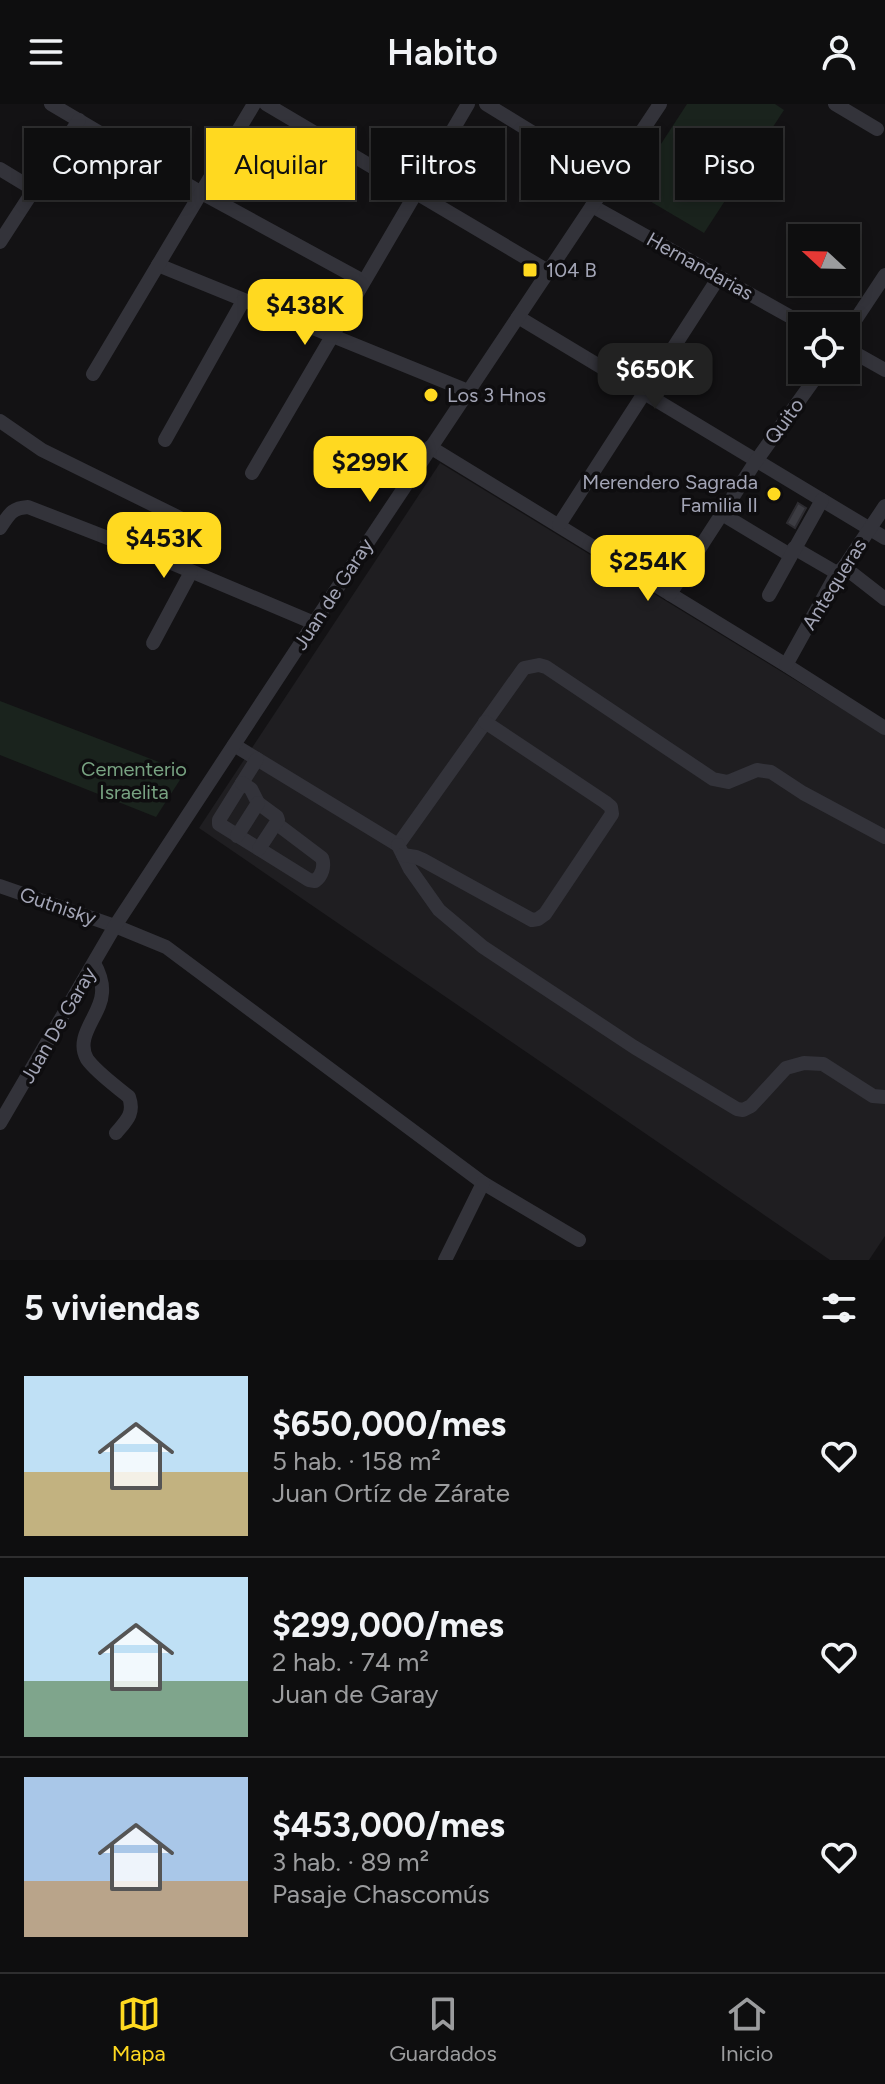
<!DOCTYPE html>
<html lang="es">
<meta charset="utf-8">
<style>
body{margin:0;font-family:Figtree,sans-serif;background:#171718;color:#f1f3f6;height:100vh;display:flex;flex-direction:column;font-size:30px;white-space:nowrap}
*{box-sizing:border-box;margin:0}
p{font-size:26px;color:#9b9c9e}
.icon{flex:none;width:44px;height:44px;fill:none;stroke:currentColor;stroke-width:2;stroke-linecap:round;stroke-linejoin:round}
.map{position:relative;height:1156px;overflow:hidden}
.drawer{display:flex;flex-direction:column;background:#0e0e0f;flex:1}
.drawer>*{flex:none}
.guide{position:absolute;left:24px;top:24px;width:838px;height:72px;display:flex;gap:16px}
.needle{width:52px;rotate:292deg}
.controls{position:absolute;left:788px;top:120px;display:grid;gap:16px}
.controls a{display:grid;place-items:center;width:72px;height:72px;border-radius:0px;background:#0e0e0f;box-shadow:0 4px 12px #0003,0 0 0 2px #2e2e2f;font-size:40px}
.price{position:absolute;translate:-50% -68px;padding:0 18px;border-radius:16px;background:#ffd920;color:#111;font-size:26px;line-height:52px;filter:drop-shadow(0 2px 4px #0008)}
.price::after{content:'';position:absolute;left:50%;top:48px;width:24px;height:18px;margin-left:-12px;background:inherit;clip-path:polygon(0 0,100% 0,50% 100%)}
.price.selected{background:#222;color:#fff}
ul{padding:0;list-style:none}
li{display:flex;align-items:center;gap:24px;height:200px;padding:0 24px}
li+li{border-top:2px solid #2e2e2f}
li span{display:grid;place-items:center;flex:none;width:224px;height:160px;border-radius:0px;color:#555}
li>.icon{margin-inline-start:auto}
span .icon{width:96px;height:96px;fill:#fffc;stroke-width:1}
li b{font-size:34px}
h2{display:flex;justify-content:space-between;align-items:center;height:96px;padding:0 24px;font-size:34px}
.chip{padding:0 28px;border-radius:0px;background:#0e0e0f;box-shadow:0 4px 12px #0003,0 0 0 2px #2e2e2f;font-size:28px;line-height:72px}
.chip.selected{background:#ffd920;color:#111}
header{display:flex;justify-content:space-between;align-items:center;height:104px;padding:0 24px;background:#0e0e0f;font-size:36px;font-weight:600}
.tab-bar{display:flex;justify-content:space-around;align-items:center;height:112px;border-top:2px solid #2e2e2f;background:#0e0e0f;font-size:22px;color:#9b9c9e}
.tab-bar a{display:grid;justify-items:center;gap:4px}
.tab-bar .selected{color:#ffd920}
.map>svg:first-child{display:block}
.built{fill:#1f1e21}
.green{fill:#1a231d}
.building{fill:#3c3c42;stroke:#2d2c31;stroke-width:2}
.lines{fill:none;stroke-linecap:round;stroke-linejoin:round}
.minor{stroke:#33333a;stroke-width:14}
.poi-dot{fill:#ffd920;stroke:#0e0d0f;stroke-width:3}
.labels{text-anchor:middle;stroke-width:7;stroke-linejoin:round;paint-order:stroke}
.street-label{font-size:20px;fill:#a3a5b6;stroke:#0e0d0f}
.poi-label{font-size:20px;fill:#a3a5b6;stroke:#0e0d0f;text-anchor:start}
.park-label{font-size:20px;fill:#78a382;stroke:#0e0d0f}
</style>
<header><svg class="icon" aria-label="menu" viewBox="0 0 24 24"><path d="M4 6h16M4 12h16M4 18h16"/></svg>Habito<svg class="icon" aria-label="person" viewBox="0 0 24 24"><circle cx="12" cy="8" r="4"/><path d="M4 21q1-7 8-7t8 7"/></svg></header>
<div class="map">
<svg width="885" height="1156" viewBox="0 0 885 1156">
<rect width="100%" height="100%" fill="#131214"/>
<path class="built" d="M440,359L885,631V1132L869,1156H830L199,724Z"/>
<g class="green">
<path d="M687,0H775L784,6L704,129L631,86Z"/>
<path d="M0,597L185,668L156,713L0,651Z"/>
</g>
<path class="building" d="M798,399L806,404L795,424L787,419Z"/>
<g class="lines">
<g class="minor">
<path d="M51,0L200,88L363,177"/>
<path d="M266,0L548,167"/>
<path d="M486,0L608,75"/>
<path d="M835,0L877,25"/>
<path d="M0,65L33,85"/>
<path d="M592,102L807,222"/>
<path d="M0,138L79,16"/>
<path d="M158,161L468,287"/>
<path d="M518,213L885,434"/>
<path d="M846,230L885,171"/>
<path d="M846,244L885,266"/>
<path d="M93,270L254,0"/>
<path d="M0,317L42,346L182,415"/>
<path d="M165,336L243,197"/>
<path d="M430,343L786,561L885,624"/>
<path d="M252,369L468,0"/>
<path d="M722,410L790,451"/>
<path d="M559,421L719,173"/>
<path d="M0,424C9,411 11,404 28,403L167,457L314,519"/>
<path d="M794,444L837,469"/>
<path d="M844,463L885,495"/>
<path d="M670,490L756,357L821,266"/>
<path d="M769,491L822,396"/>
<path d="M153,539L191,468"/>
<path d="M786,561L837,469L844,463L885,402"/>
<path d="M234,641L398,741L524,564L539,561L546,563L713,675L728,678L757,666L771,668L803,689L885,733"/>
<path d="M257,655L219,716V720L309,776L315,777C322,772 325,762 322,754L277,720"/>
<path d="M242,679L251,685L258,699L277,713L278,716L259,745"/>
<path d="M237,732L258,699"/>
<path d="M398,741L410,765L439,806L483,843L634,943L737,1005L743,1006L751,1002L786,964L804,959L823,960L873,992L885,993"/>
<path d="M403,751L416,753L423,756L532,816L538,815L545,810L612,710L611,703L605,698L485,618"/>
<path d="M0,782L115,822L166,843L483,1079L579,1136"/>
<path d="M94,859C99,868 103,878 102,889C101,911 74,932 87,955C96,968 117,983 129,993C135,1010 126,1017 116,1029"/>
<path d="M0,1019L115,822L314,519L660,0"/>
<path d="M445,1156L483,1079"/>
</g>
</g>
<g class="poi-dot">
<rect x="522" y="158" width="16" height="16" rx="4"/>
<circle cx="431" cy="291" r="8"/>
<circle cx="774" cy="390" r="8"/>
</g>
<g class="labels">
<g class="street-label">
<text transform="translate(700 162) rotate(29)" y="7">Hernandarias</text>
<text transform="translate(784 317) rotate(-54)" y="7">Quito</text>
<text transform="translate(834 480) rotate(-58)" y="7">Antequeras</text>
<text transform="translate(333 490) rotate(-57)" y="7">Juan de Garay</text>
<text transform="translate(58 802) rotate(19)" y="7">Gutnisky</text>
<text transform="translate(58 921) rotate(-60)" y="7">Juan De Garay</text>
</g>
<g class="poi-label">
<text x="546" y="173">104 B</text>
<text x="447" y="298">Los 3 Hnos</text>
<text x="758" y="385" text-anchor="end">Merendero Sagrada<tspan x="758" dy="23">Familia II</tspan></text>
</g>
<g class="park-label">
<text x="134" y="672">Cementerio<tspan x="134" dy="23">Israelita</tspan></text>
</g>
</g>
</svg>
<div class="controls">
<a><svg class="needle" viewBox="-14 -14 28 28"><path d="M0-13l5 13h-10z" fill="#e53935"/><path d="M0 13l5-13h-10z" fill="#9b9c9e"/></svg></a>
<a><svg class="icon" aria-label="locate" viewBox="0 0 24 24"><circle cx="12" cy="12" r="6"/><path d="M12 2v4M12 18v4M2 12h4M18 12h4"/></svg></a>
</div>
<b class="price" style="left:305px;top:243px">$438K</b>
<b class="price selected" style="left:655px;top:307px">$650K</b>
<b class="price" style="left:370px;top:400px">$299K</b>
<b class="price" style="left:164px;top:476px">$453K</b>
<b class="price" style="left:648px;top:499px">$254K</b>
<div class="guide">
<a class="chip">Comprar</a>
<a class="chip selected">Alquilar</a>
<a class="chip">Filtros</a>
<a class="chip">Nuevo</a>
<a class="chip">Piso</a>
</div>
</div>
<section class="drawer">
<h2>5 viviendas<svg class="icon" aria-label="filters" viewBox="0 0 24 24"><path d="M4 7h16M4 17h16"/><circle cx="9" cy="7" r="2"/><circle cx="15" cy="17" r="2"/></svg></h2>
<ul>
<li><span style="background:linear-gradient(#bfe0f5 60%,#c2b280 0)"><svg class="icon" aria-label="home" viewBox="0 0 24 24"><path d="M3 11l9-7 9 7M6 9v11h12V9"/></svg></span><div><b>$650,000/mes</b><p>5 hab. · 158 m²</p><p>Juan Ortíz de Zárate</p></div><svg class="icon" aria-label="heart" viewBox="0 0 24 24"><path d="M12 20l-8-8c-3-5 5-10 8-4 3-6 11-1 8 4z"/></svg></li>
<li><span style="background:linear-gradient(#bfe0f5 65%,#7fa58c 0)"><svg class="icon" aria-label="home" viewBox="0 0 24 24"><path d="M3 11l9-7 9 7M6 9v11h12V9"/></svg></span><div><b>$299,000/mes</b><p>2 hab. · 74 m²</p><p>Juan de Garay</p></div><svg class="icon" aria-label="heart" viewBox="0 0 24 24"><path d="M12 20l-8-8c-3-5 5-10 8-4 3-6 11-1 8 4z"/></svg></li>
<li><span style="background:linear-gradient(#a9c7e8 65%,#b9a48a 0)"><svg class="icon" aria-label="home" viewBox="0 0 24 24"><path d="M3 11l9-7 9 7M6 9v11h12V9"/></svg></span><div><b>$453,000/mes</b><p>3 hab. · 89 m²</p><p>Pasaje Chascomús</p></div><svg class="icon" aria-label="heart" viewBox="0 0 24 24"><path d="M12 20l-8-8c-3-5 5-10 8-4 3-6 11-1 8 4z"/></svg></li>
</ul>
</section>
<nav class="tab-bar">
<a class="selected"><svg class="icon" aria-label="map" viewBox="0 0 24 24"><path d="M3 6l6-2 6 2 6-2v14l-6 2-6-2-6 2zM9 4v14M15 6v14"/></svg>Mapa</a>
<a><svg class="icon" aria-label="saved" viewBox="0 0 24 24"><path d="M7 4h10v16l-5-4-5 4z"/></svg>Guardados</a>
<a><svg class="icon" aria-label="home" viewBox="0 0 24 24"><path d="M3 11l9-7 9 7M6 9v11h12V9"/></svg>Inicio</a>
</nav>
